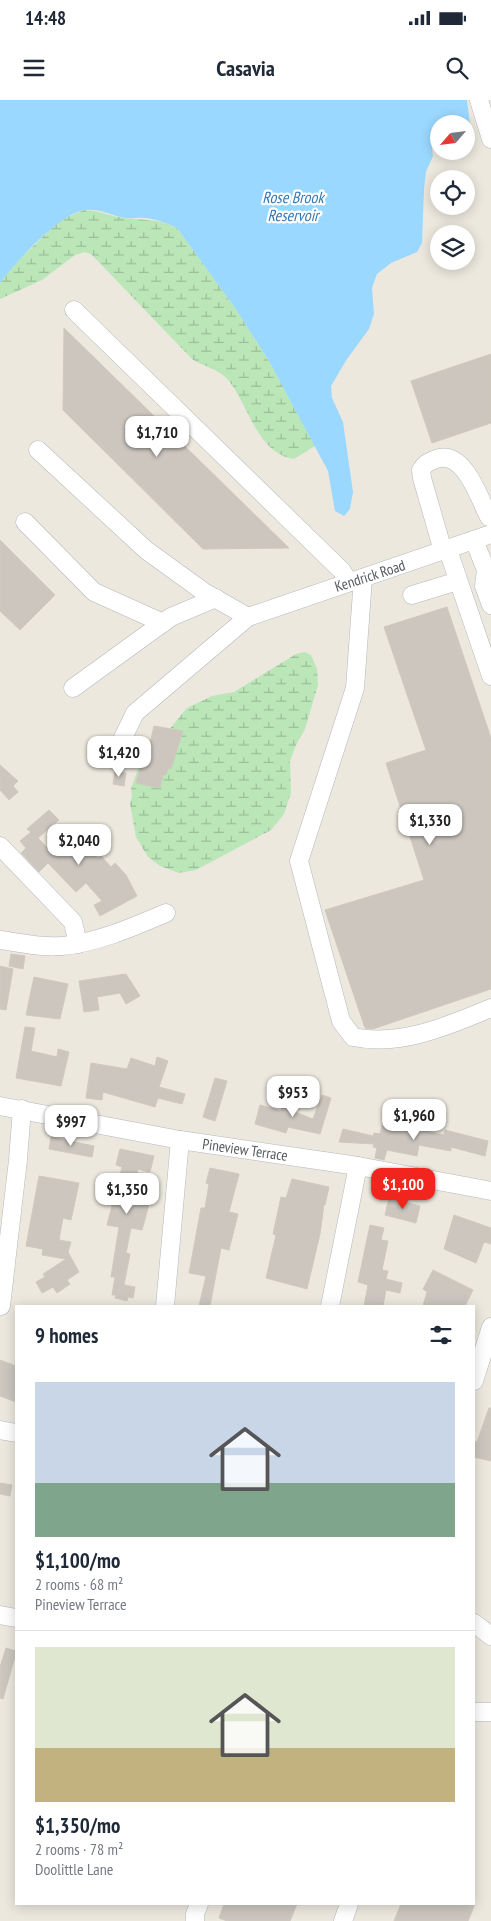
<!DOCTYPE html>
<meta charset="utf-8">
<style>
body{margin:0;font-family:"PT Sans Narrow",sans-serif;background:#f6f6f7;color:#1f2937;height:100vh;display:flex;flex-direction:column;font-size:19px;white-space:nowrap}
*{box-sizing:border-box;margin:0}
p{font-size:16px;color:#747a83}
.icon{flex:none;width:28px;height:28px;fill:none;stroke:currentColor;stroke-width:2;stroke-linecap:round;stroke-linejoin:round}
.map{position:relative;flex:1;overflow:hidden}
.side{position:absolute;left:15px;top:1205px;width:460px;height:600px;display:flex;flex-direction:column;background:#fff;border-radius:0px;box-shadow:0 2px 12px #0003}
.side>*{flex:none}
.needle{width:32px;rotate:242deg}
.fabs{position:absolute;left:430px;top:15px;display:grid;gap:10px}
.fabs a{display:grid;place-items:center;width:45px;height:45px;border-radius:50%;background:#fff;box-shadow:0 2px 12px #0003;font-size:25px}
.price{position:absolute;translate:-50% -42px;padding:0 11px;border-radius:10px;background:#fff;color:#222;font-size:16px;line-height:32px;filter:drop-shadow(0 1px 2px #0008)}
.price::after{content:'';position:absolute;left:50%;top:30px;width:15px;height:11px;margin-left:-8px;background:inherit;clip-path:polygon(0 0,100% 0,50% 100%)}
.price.selected{background:#f1251e;color:#fff}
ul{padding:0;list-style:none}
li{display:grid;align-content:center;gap:10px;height:265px;padding:0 20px}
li+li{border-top:1px solid #e0e1e3}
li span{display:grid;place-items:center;height:155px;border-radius:0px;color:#555}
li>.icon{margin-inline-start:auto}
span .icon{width:90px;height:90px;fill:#fffc;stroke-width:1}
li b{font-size:21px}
h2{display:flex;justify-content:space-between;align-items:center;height:60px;padding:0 20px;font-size:21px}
.status{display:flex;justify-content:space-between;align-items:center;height:35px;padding:0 25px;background:#fff;direction:ltr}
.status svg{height:14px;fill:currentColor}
header{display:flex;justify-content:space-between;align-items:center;height:65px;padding:0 20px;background:#fff;font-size:22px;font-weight:600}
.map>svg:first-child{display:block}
.wetland{fill:url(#wetland-marsh)}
.water{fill:#9bd8ff}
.building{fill:#ccc6bf;stroke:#d0c9bc}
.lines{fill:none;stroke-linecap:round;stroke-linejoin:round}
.minor-casing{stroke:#b4b7bc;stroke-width:19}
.minor{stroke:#fff;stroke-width:18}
.labels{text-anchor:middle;stroke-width:4.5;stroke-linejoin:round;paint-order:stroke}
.street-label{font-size:15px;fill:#575c60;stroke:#fff}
.water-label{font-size:16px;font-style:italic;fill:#3479b5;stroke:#fff}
</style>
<div class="status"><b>14:48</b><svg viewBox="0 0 49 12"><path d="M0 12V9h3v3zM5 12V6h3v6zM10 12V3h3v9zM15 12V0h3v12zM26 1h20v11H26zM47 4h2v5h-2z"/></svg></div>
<header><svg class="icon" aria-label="menu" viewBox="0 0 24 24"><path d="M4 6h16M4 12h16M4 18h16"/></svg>Casavia<svg class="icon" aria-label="search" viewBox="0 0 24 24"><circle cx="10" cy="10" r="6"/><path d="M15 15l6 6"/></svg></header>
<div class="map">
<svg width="491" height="1821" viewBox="0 0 491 1821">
<defs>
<pattern id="wetland-marsh" width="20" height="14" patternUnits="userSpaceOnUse" patternTransform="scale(1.25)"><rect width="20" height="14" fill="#bae6b8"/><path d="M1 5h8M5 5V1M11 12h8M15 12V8" fill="none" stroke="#9abe99"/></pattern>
</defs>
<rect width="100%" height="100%" fill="#ece8de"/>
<g class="wetland">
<path d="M84,110C97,110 107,115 119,117C143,122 153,116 177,128L235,208L269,261L315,346L294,359C257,353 249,306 229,281C220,269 204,267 192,259L91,154L85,152L75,155L42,180L0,199V183L15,164L60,120Z"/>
<path d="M305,552L311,555L317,569L318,585L305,629L296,645L290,661L291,693L284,714L271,730L196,770L179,773L160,766L148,757L136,737L130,704L132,695L131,689L139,666L187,608L212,596L234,592L296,554Z"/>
</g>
<path class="water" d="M0,0H467L470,24L466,26V24H439V34L432,48L433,56L426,72L424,89L422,143L417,152L391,163L377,174L372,188L374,214L369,229L347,259L331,286L332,298L343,322L353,392L350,409L344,416L335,411L328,371L269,261L235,208L177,128C167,123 156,119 145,118C139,117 133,119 126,118C112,116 100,108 85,110C60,113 16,162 0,183Z"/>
<g class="building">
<path d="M64,228L289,448L203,449L63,310Z"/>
<path d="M491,254V323L432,343L411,281Z"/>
<path d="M0,440L55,495L20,530L0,511Z"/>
<path d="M447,507L491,638V889L373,929L365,928L325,810L424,780L386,663L426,650L384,527Z"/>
<path d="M154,626L183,631L171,669L168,668L166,675H163L160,688L136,683L144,656H147Z"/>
<path d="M0,665L18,681L13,686L18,692L9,700L0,690Z"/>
<path d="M115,671L126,673L124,686L113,684Z"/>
<path d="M49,710L59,720L38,738L53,754L78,734L98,758L101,756L111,767L115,763L126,775L137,796L100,816L94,805L102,801L86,783L76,792L48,763L39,772L21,753L26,748L20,741L31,732L27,729Z"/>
<path d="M11,854L25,856L23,869L9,866Z"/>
<path d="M0,866L13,869L6,910L0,909Z"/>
<path d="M126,874L140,896L126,904L120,893L97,897L99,910L84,912L79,881Z"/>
<path d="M34,877L68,884L60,919L26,915Z"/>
<path d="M25,927L35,928L31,951L57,957L58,949L69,952L61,986L16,978Z"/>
<path d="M157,957L168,961L159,987L185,994L182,1004L158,998L155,1007L103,992L102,1000L86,998L91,963L127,969L131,958L155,966Z"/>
<path d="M215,978L227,981L215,1021L203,1017Z"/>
<path d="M322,995L331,998L320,1034L288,1027L286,1033L255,1024L260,1005L281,1011L282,1007L313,1019Z"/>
<path d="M383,1022L444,1035L445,1030L488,1041L485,1056L451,1047V1051L419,1045L417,1056L387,1050L384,1060L375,1058L377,1048L373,1047L374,1044L339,1042L343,1029L373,1036L374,1033L380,1034Z"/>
<path d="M51,1037L94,1046L92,1057L49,1049Z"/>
<path d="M120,1049L154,1056L150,1072L138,1069L132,1093L151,1097L142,1130L131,1128L126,1153L130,1154L124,1185L135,1187L133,1198L128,1197L127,1201L115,1198L116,1195H112L115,1177H111L119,1127L107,1125L122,1067L116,1065Z"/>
<path d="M210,1068L239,1074L229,1112L238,1114L229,1150L221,1148L210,1206H199L206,1176L189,1173L201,1108H205L209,1084L206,1083Z"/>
<path d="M39,1076L79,1083L71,1120L63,1118L59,1140L71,1142L68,1152L79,1172L67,1180L70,1184L57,1193L53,1187L42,1193L36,1182L45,1177L43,1174L66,1159L42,1155L43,1149L26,1146Z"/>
<path d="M292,1079L329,1087L325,1105L324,1104L320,1134L307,1189L266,1178L276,1135L273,1134L281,1097L286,1098Z"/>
<path d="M389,1098L420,1106L416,1123L385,1115Z"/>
<path d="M454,1115L491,1128V1144L484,1142L476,1163L444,1149Z"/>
<path d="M370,1125L384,1128L381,1140L388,1141L382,1170L388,1171L386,1179L402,1183L400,1193L386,1190L383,1206H364L368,1185L358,1182Z"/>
<path d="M433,1170L473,1190L465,1206H423L427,1192L423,1189Z"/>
<path d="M0,1260L16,1266V1302L0,1296Z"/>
<path d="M489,1308H491V1361L474,1357V1341L477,1342Z"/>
<path d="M0,1383L12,1385L10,1396L0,1394Z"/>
<path d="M6,1548L16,1551V1553L3,1599L0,1598V1567Z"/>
<path d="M224,1804H297L290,1821H227L219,1818Z"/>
<path d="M401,1804H475L468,1821H394Z"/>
</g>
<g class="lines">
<defs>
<g id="minor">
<path d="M479,0L491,39"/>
<path d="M74,210L342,471L349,482"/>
<path d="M38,350L146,450L204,492L248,517"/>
<path d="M25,422L94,492L163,523"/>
<path d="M474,440L486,470L484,486L491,505"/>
<path d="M448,450L491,576"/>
<path d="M443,451L422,378L421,370C425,363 429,362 436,359C464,349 479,398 489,417"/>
<path d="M363,478L355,588L299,761L341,921L353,937C400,947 448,926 491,908"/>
<path d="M412,495L458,481"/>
<path d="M73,588L171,517L216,498"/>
<path d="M119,646L135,613L248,517L491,434"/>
<path d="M0,746L73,822L78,844"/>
<path d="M0,840C20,843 42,848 62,846C97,843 133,827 166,813"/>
<path d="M0,1006L180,1040L358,1066L491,1091"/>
<path d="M1,1206L18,1060L22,1009"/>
<path d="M165,1206L180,1040"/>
<path d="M330,1206L358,1066"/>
<path d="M474,1281L491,1227"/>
<path d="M0,1330L16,1333"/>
<path d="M0,1515L16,1518"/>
<path d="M474,1523L491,1536"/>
<path d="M474,1612H491"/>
<path d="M195,1821V1814L199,1804"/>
<path d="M343,1821L349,1804"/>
</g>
</defs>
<use href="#minor" class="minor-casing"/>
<use href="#minor" class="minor"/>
</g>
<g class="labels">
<g class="street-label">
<text transform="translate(370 476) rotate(-18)" y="5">Kendrick Road</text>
<text transform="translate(245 1050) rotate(8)" y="5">Pineview Terrace</text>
</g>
<g class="water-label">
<text x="293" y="103">Rose Brook<tspan x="293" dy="18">Reservoir</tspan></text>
</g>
</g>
</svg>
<div class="fabs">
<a><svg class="needle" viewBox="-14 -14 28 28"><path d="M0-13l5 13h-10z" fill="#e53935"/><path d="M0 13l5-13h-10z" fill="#747a83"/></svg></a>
<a><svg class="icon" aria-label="locate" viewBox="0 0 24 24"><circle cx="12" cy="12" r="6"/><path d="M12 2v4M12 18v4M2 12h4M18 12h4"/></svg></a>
<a><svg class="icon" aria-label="layers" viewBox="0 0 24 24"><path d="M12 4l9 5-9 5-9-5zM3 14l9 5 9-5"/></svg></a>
</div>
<b class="price" style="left:157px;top:358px">$1,710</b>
<b class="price" style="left:119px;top:678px">$1,420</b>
<b class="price" style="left:430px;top:746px">$1,330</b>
<b class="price" style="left:79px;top:766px">$2,040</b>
<b class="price" style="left:293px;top:1018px">$953</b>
<b class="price" style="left:414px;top:1041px">$1,960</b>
<b class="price" style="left:71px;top:1047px">$997</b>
<b class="price selected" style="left:403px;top:1110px">$1,100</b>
<b class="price" style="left:127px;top:1115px">$1,350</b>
<section class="side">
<h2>9 homes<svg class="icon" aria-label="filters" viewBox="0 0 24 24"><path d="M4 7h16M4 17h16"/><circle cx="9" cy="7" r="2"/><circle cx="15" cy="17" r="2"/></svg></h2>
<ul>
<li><span style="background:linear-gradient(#c9d6e8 65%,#7fa58c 0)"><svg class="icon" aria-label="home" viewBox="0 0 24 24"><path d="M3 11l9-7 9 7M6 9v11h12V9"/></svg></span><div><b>$1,100/mo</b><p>2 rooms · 68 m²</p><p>Pineview Terrace</p></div></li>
<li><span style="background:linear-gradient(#dfe7d0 65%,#c2b280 0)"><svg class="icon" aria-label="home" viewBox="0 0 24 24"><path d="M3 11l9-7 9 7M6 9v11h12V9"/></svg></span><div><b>$1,350/mo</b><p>2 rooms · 78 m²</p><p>Doolittle Lane</p></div></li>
</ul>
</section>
</div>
